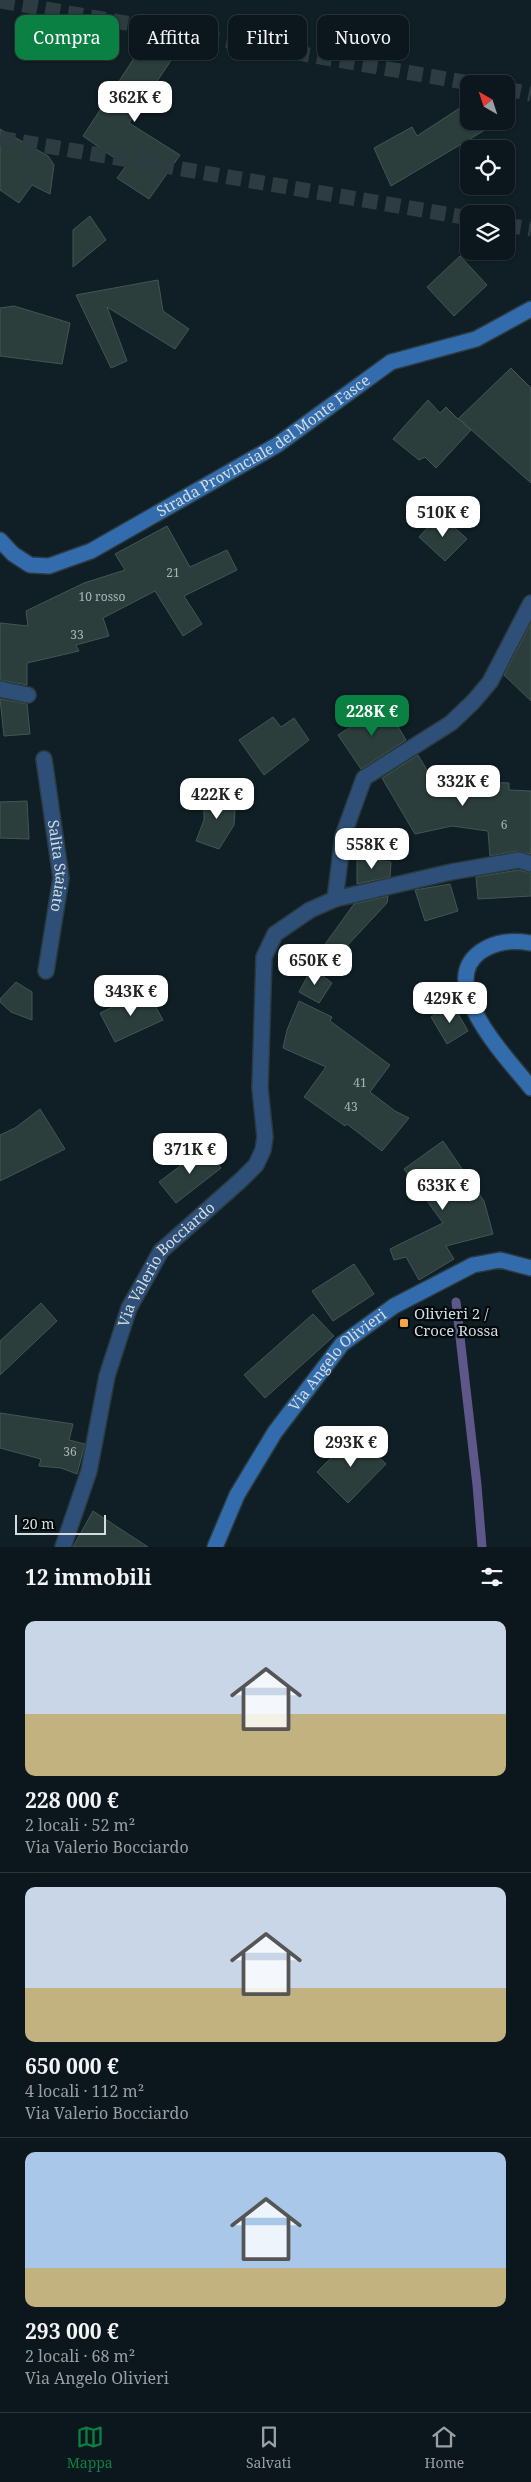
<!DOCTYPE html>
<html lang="it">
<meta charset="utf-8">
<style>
body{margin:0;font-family:"Noto Serif",serif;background:#192429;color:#f1f3f6;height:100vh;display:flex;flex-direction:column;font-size:19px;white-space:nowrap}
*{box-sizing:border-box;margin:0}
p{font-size:16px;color:#9a9fa3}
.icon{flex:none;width:28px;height:28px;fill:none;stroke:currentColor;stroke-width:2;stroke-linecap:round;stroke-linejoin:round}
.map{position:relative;height:1547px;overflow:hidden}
.details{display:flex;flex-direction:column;background:#0b171c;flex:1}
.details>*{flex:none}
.top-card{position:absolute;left:15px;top:15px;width:501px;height:45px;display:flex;gap:10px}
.needle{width:32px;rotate:321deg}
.fabs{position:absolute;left:460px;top:75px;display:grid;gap:10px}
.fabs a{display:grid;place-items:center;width:55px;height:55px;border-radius:10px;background:#0b171c;box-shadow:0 1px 4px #0004,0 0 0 1px #2b363b;font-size:25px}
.scale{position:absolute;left:15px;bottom:12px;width:91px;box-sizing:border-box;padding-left:5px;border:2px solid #d3dde1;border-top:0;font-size:14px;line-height:18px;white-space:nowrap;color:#d3dde1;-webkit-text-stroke:4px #03080a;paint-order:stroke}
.price{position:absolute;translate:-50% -42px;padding:0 11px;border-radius:10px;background:#fff;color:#222;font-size:16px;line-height:32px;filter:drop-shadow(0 1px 2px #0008)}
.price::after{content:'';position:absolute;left:50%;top:30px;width:15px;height:11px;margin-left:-8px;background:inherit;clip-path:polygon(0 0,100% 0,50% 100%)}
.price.current{background:#0b8043;color:#fff}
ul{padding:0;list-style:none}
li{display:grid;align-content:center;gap:10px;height:265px;padding:0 25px}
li+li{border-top:1px solid #2b363b}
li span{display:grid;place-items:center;height:155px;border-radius:10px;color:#555}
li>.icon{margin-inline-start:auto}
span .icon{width:90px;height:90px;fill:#fffc;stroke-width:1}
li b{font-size:21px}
h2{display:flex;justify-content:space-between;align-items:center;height:60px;padding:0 25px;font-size:21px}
.chip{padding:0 18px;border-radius:10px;background:#0b171c;box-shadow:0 1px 4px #0004,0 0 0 1px #2b363b;font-size:18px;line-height:45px}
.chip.current{background:#0b8043;color:#fff}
.menu{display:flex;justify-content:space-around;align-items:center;height:70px;border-top:1px solid #2b363b;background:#0b171c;font-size:14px;color:#9a9fa3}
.menu a{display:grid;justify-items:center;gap:2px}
.menu .current{color:#0b8043}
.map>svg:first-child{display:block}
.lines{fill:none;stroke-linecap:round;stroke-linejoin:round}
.stream{stroke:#5d5889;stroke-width:9}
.building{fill:#2b3e3c;stroke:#435655}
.highway-tunnel{stroke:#2c3c41;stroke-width:15;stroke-dasharray:15 8;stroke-linecap:butt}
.street-casing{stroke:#2a3a3f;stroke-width:18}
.secondary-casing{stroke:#2a3a3f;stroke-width:18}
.street{stroke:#2e5078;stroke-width:15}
.secondary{stroke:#336cad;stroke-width:15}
.poi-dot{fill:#f3a443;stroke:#03080a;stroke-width:2}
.labels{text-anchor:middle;stroke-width:4.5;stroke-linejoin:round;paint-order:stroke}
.number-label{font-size:12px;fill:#a9b5b8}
.street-label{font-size:15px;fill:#d3dde1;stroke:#03080a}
.poi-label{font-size:15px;fill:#d3dde1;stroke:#03080a;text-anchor:start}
</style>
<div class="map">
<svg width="531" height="1547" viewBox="0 0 531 1547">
<rect width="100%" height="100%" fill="#0f1f25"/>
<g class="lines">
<path class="stream" d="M456,1302L477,1485L482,1547"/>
</g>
<g class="building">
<path d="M148,37L174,56L129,123L180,155L149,199L117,178L126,166L83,136Z"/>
<path d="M469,102V121H500L391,186L374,148L412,127L417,136Z"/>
<path d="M0,129L48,156L54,165L50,194L32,185L19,203L0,190Z"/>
<path d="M90,216L106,240L73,267V230Z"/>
<path d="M460,256L487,285L454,316L427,287Z"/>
<path d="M158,280L163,311L189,329L175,349L107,307L127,361L111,368L76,295Z"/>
<path d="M14,306L70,323L62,364L0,356V308Z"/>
<path d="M511,368L531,388V483L459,419L471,430L436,468L425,457L419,460L393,439L428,400L440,413L446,407L458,419Z"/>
<path d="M440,514L467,539L445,561L419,537Z"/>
<path d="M167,526L190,567L227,550L237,570L184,596L202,624L183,636L155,591L103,618L109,636L76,645L79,651L27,663V685L0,680V623L28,626L26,611L84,583L125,570L115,554Z"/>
<path d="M531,623V701L504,675Z"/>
<path d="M0,699L27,704L30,734L4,736Z"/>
<path d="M385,705L406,740L361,769L338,735Z"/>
<path d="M273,717L281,727L294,718L309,740L264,775L239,740Z"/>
<path d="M418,755L433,780L509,783V790L531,791V854L517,851L490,856L488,831L452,826L415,834L382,778Z"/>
<path d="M204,795L236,796L234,825L219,849L196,841L204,820Z"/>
<path d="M27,801L29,839L0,838V802Z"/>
<path d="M357,858L391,862L390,877L357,884Z"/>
<path d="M518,870L531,873V896L478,899L476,877Z"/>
<path d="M450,884L458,911L425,921L415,890Z"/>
<path d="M388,896L387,903L330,964L318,954L354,904Z"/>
<path d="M312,968L332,983L319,1003L299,992Z"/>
<path d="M16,982L32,992V1020L11,1012L0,1002V999Z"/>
<path d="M147,991L163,1020L115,1042L100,1013Z"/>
<path d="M299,1001L332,1017L330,1021L390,1065L370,1092L395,1111L409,1118L382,1151L347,1124L345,1126L304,1097L326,1067L283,1048L287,1030Z"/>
<path d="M452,1003L468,1031L447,1044L431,1017Z"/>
<path d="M40,1109L65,1149L0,1181V1135L15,1128Z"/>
<path d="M443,1141L484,1201L493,1234L446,1246L454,1259L419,1280L406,1257L394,1260L390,1249L443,1223L404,1169Z"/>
<path d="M205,1147L221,1168L176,1203L159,1182Z"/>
<path d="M354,1264L374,1294L333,1321L312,1291Z"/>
<path d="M41,1303L57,1321L0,1375V1341Z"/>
<path d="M313,1314L334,1336L265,1398L244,1375Z"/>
<path d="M0,1413L73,1424L69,1440L85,1444L77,1474L61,1468L39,1466L41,1459L0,1448Z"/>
<path d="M355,1434L386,1464L348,1503L317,1472Z"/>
<path d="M93,1511L148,1547H73Z"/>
</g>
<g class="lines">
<g class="highway-tunnel">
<path d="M0,1L475,84"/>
<path d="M506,89L531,94"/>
<path d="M0,138L469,218"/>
<path d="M506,225L531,229"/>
</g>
<defs>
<g id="street">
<path d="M0,689L28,695"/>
<path id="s1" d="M44,759L61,878L46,971"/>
<path d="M335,899L343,836L364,778L451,723L473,702L490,682L531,603"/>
<path id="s2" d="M63,1547L89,1471L107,1376L129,1308L161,1251L241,1180L256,1165L263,1150L265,1137L260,1088L264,957L275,934L310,910L335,899L451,872L519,860L531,864"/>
</g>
<g id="secondary">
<path id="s3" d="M0,540L13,554L30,565L49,566L91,551L277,445L391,362L476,339L531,309"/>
<path d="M531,943C512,940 496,941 480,952C435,985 509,1060 531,1088"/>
<path id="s4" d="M215,1547L237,1495L275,1432L342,1344L394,1306L473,1265L500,1260L531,1268"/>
</g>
</defs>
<use href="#street" class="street-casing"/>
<use href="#secondary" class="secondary-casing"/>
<use href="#street" class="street"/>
<use href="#secondary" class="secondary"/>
</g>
<rect class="poi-dot" x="399" y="1318" width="10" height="10" rx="2.5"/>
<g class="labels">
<g class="number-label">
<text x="173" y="577">21</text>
<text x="102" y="601">10 rosso</text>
<text x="77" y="639">33</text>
<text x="504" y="829">6</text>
<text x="360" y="1087">41</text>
<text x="351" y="1111">43</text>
<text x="70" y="1456">36</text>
</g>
<g class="street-label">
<text dy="5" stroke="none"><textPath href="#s3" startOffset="305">Strada Provinciale del Monte Fasce</textPath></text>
<text dy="5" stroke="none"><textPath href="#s1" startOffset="108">Salita Staiato</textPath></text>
<text dy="5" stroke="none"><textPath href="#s2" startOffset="306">Via Valerio Bocciardo</textPath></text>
<text dy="5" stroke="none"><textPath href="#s4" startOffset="226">Via Angelo Olivieri</textPath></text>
</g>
<g class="poi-label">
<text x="414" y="1319">Olivieri 2 /<tspan x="414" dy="17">Croce Rossa</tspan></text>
</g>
</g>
</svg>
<div class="fabs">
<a><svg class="needle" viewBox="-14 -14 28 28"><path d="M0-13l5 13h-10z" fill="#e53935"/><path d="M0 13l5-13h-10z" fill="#9a9fa3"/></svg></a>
<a><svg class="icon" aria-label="locate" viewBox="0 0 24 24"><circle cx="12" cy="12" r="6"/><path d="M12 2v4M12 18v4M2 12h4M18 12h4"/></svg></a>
<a><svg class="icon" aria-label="layers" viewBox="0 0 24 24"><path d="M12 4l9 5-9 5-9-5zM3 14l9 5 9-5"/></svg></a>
</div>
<div class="scale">20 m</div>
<b class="price" style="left:135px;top:123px">362K €</b>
<b class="price" style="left:443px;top:538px">510K €</b>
<b class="price current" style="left:372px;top:737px">228K €</b>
<b class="price" style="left:463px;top:807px">332K €</b>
<b class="price" style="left:217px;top:820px">422K €</b>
<b class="price" style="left:372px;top:870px">558K €</b>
<b class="price" style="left:315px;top:986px">650K €</b>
<b class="price" style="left:131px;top:1017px">343K €</b>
<b class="price" style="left:450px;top:1024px">429K €</b>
<b class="price" style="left:190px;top:1175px">371K €</b>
<b class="price" style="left:443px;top:1211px">633K €</b>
<b class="price" style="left:351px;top:1468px">293K €</b>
<div class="top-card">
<a class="chip current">Compra</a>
<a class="chip">Affitta</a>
<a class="chip">Filtri</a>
<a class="chip">Nuovo</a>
</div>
</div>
<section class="details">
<h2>12 immobili<svg class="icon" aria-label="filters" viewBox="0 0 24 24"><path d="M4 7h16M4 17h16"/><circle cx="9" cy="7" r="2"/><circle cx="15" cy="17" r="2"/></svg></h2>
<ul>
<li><span style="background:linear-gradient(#c9d6e8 60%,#c2b280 0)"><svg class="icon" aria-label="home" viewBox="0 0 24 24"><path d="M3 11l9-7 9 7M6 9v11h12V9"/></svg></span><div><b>228 000 €</b><p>2 locali · 52 m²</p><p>Via Valerio Bocciardo</p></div></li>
<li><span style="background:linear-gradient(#c9d6e8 65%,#c2b280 0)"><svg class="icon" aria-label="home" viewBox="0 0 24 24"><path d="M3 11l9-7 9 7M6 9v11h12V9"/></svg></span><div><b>650 000 €</b><p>4 locali · 112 m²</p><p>Via Valerio Bocciardo</p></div></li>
<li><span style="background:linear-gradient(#a9c7e8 75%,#c2b280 0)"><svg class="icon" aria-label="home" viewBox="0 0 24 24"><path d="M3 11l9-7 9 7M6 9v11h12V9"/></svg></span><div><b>293 000 €</b><p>2 locali · 68 m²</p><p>Via Angelo Olivieri</p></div></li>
</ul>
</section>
<nav class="menu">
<a class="current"><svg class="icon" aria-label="map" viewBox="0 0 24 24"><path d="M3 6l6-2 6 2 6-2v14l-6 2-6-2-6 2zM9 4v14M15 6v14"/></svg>Mappa</a>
<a><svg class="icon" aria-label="saved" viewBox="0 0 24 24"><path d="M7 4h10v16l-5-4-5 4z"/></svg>Salvati</a>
<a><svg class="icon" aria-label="home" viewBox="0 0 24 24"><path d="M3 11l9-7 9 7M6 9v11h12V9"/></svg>Home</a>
</nav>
